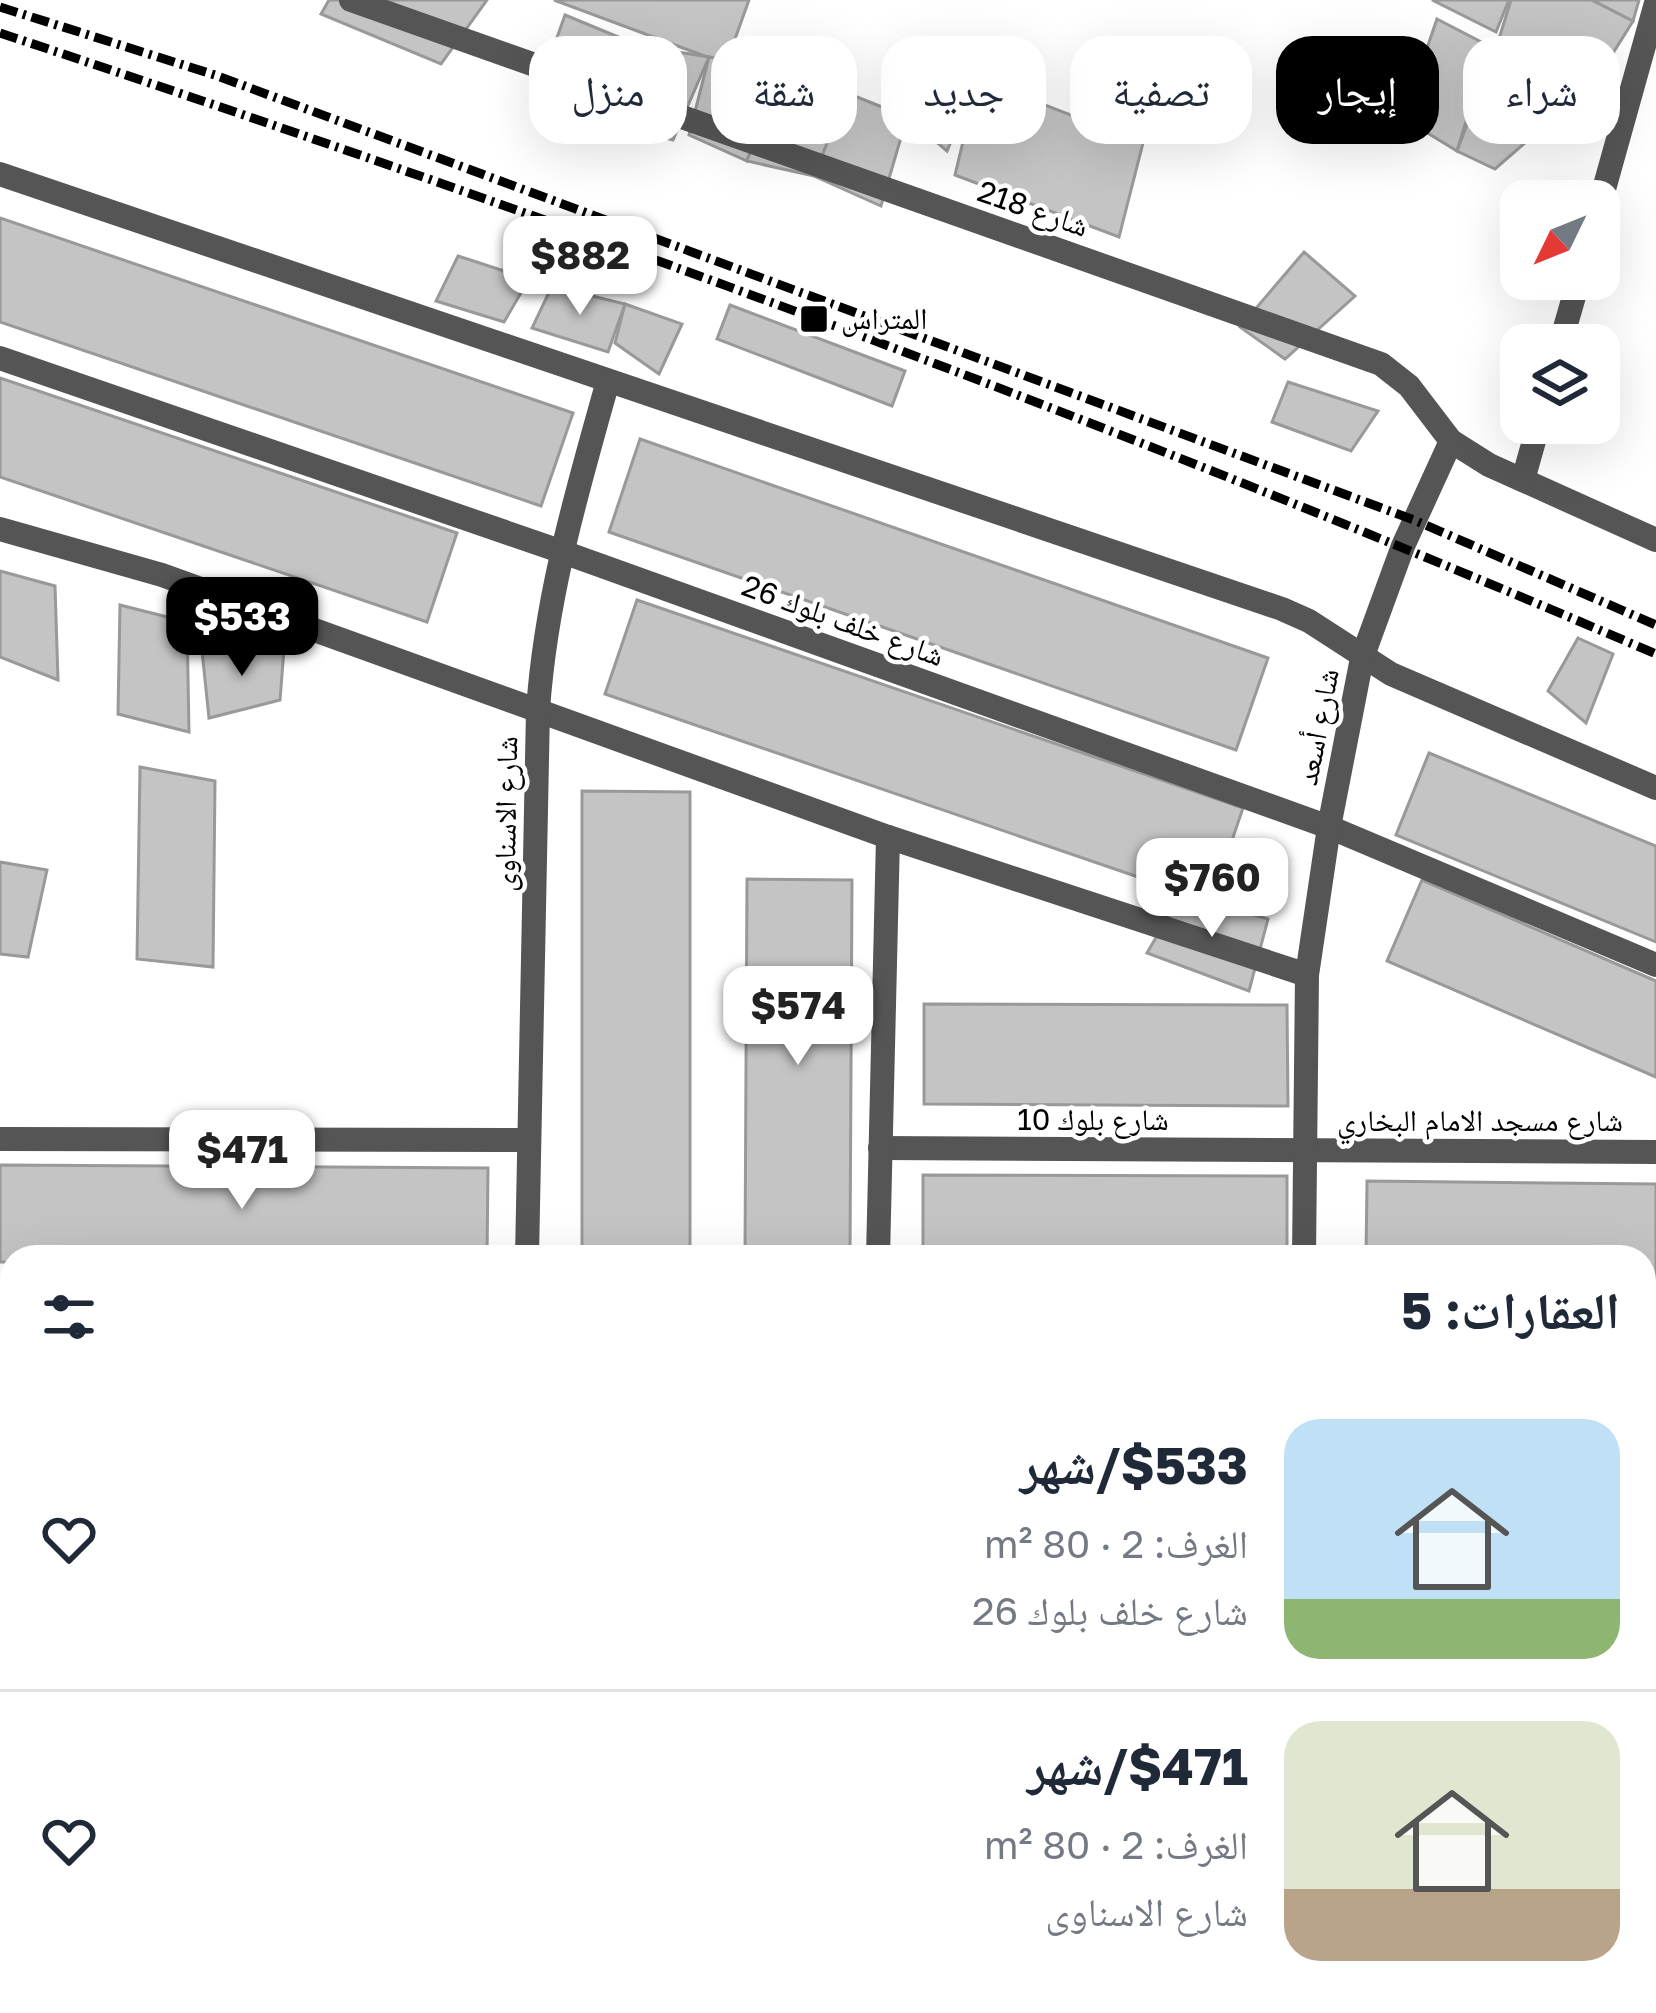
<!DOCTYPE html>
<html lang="ar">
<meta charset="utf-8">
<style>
body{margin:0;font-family:"Golos Text","Noto Naskh Arabic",sans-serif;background:#f2f2f3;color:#1f2937;direction:rtl;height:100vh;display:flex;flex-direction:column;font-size:45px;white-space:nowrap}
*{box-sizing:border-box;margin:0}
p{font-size:39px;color:#747a83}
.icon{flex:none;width:66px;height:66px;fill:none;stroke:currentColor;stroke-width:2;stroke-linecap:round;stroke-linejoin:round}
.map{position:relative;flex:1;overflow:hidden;direction:ltr}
.sheet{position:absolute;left:0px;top:1245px;width:1656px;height:768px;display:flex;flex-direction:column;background:#fff;border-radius:36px 36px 0 0;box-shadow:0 12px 48px #0002;direction:rtl}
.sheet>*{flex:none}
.guide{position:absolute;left:36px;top:36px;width:1584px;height:108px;direction:rtl;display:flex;gap:24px}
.needle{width:78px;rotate:227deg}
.fabs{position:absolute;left:1500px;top:180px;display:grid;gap:24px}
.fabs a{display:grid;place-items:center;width:120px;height:120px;border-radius:24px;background:#fff;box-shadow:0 12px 48px #0002;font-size:60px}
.price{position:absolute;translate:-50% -102px;padding:0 27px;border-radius:24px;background:#fff;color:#222;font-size:39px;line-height:78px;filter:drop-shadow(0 3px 6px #0008)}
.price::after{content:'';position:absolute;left:50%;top:72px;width:36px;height:27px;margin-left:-18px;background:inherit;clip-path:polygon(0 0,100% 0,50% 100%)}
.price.active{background:#000;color:#fff}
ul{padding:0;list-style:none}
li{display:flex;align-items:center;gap:36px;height:300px;padding:0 36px}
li+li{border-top:3px solid #e0e1e3}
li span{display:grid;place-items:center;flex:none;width:336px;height:240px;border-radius:36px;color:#555}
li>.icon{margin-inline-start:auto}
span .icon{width:144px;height:144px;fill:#fffc;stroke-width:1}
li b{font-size:51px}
h2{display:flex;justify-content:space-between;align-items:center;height:144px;padding:0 36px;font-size:51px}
.tag{padding:0 42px;border-radius:36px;background:#fff;box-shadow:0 12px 48px #0002;font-size:42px;line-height:108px}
.tag.active{background:#000;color:#fff}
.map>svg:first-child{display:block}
.building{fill:#c4c4c4;stroke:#999;stroke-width:3}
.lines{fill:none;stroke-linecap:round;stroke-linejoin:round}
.minor{stroke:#555;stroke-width:24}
.rail{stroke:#000;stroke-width:9;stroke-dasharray:18 6 3 6;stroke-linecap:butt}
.poi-dot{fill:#000;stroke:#fff;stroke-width:4.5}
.labels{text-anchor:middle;stroke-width:9;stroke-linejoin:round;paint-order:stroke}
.street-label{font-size:30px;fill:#000;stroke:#fff}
.poi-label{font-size:30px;fill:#000;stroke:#fff;text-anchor:start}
</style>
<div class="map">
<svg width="1656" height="2013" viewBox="0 0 1656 2013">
<rect width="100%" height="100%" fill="#fff"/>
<g class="building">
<path d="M329,0H487L441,64L321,14Z"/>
<path d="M554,0H749L726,64Z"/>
<path d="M1432,0H1509L1496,32Z"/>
<path d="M1511,0H1592L1633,21L1595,82L1498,42Z"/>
<path d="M1592,0H1639L1633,21Z"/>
<path d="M565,15L640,46L621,117L537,94Z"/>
<path d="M1437,19L1489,46L1457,151L1403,118Z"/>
<path d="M1498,42L1595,82L1495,169L1457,151Z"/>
<path d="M640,46L709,57L673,140L618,126Z"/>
<path d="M709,57L780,69L747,161L689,135Z"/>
<path d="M923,60L978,79L947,151L907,117Z"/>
<path d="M780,69L847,93L814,176L747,161Z"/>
<path d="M978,79L1143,143L1119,237L955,175Z"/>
<path d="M847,93L907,117L881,206L814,176Z"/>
<path d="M0,218L573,413L541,506L0,322Z"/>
<path d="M1304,252L1355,296L1285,359L1240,327Z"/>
<path d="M458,256L529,279L504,322L436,301Z"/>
<path d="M552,286L625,304L608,352L532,328Z"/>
<path d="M625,304L682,324L659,374L615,343Z"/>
<path d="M730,305L905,371L892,406L717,339Z"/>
<path d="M0,378L457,533L427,622L0,477Z"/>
<path d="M1288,382L1378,411L1351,451L1272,422Z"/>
<path d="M640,439L1268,658L1236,750L609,532Z"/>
<path d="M0,571L55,586L58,680L0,657Z"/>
<path d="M637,600L1243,808L1211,902L605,694Z"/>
<path d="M120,605L187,622L189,732L118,714Z"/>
<path d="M1578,638L1613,654L1586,723L1548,691Z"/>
<path d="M284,649L280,700L209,718L202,651Z"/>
<path d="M1429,753L1656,846V942L1396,835Z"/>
<path d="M140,767L215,781L213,967L137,959Z"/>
<path d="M582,791L690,792V1257H582Z"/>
<path d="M0,862L47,870L28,957L0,954Z"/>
<path d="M747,879L852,880L850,1257H745Z"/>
<path d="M1422,880L1656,981V1077L1387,961Z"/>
<path d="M1182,893L1268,919L1249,991L1147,953Z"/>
<path d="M924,1004L1287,1005L1288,1106L924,1104Z"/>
<path d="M0,1165L488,1168L487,1257H12V1262H0Z"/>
<path d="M923,1175L1287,1176V1257H923Z"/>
<path d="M1367,1181L1656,1184V1286H1644V1257H1366Z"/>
<rect x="0" y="1328" width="12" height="98"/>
<rect x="1644" y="1335" width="12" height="103"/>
<path d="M0,1657L7,1658L4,1707H0Z"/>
<path d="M1644,1702L1656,1719V1773L1644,1772Z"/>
<path d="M0,1743L12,1744V1829H0Z"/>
<path d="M1644,1775H1656V1872L1644,1871Z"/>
<path d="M0,1829H12V1923L0,1922Z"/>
<path d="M1644,1875L1655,1877L1654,1928H1644Z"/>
<path d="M0,1962L12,1964V2001H47L46,2013H0Z"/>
<path d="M48,2001H115L114,2013H46Z"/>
<path d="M164,2001H257L255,2013H164Z"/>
<path d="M267,2001H375L373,2013H267Z"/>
<path d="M409,2001H491L490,2013H410Z"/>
<path d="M602,2001H658L655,2013H597Z"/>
<path d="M685,2001H751L752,2013H686Z"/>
<path d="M769,2001H819L822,2013H769Z"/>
<path d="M827,2001H885L886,2013H830Z"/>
<path d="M885,2001H952V2013H886Z"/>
<path d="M995,2001H1056L1054,2013H993Z"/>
<path d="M1056,2001H1148L1147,2013H1054Z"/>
<path d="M1148,2001H1282L1281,2013H1147Z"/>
<rect x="1322" y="2001" width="94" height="12"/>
<path d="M1429,2001H1500L1499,2013H1434Z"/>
<path d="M1516,2001H1569L1571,2013H1517Z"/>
<path d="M1569,2001H1643L1644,2013H1571Z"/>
</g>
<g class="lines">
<g class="minor">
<path d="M351,0L1381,364L1409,386L1451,441L1489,465L1656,540"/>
<path d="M0,174L1282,609L1309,621L1391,674L1656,788"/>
<path d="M1599,207L1656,3"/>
<path d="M1560,345L1579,279"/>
<path d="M0,358L560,551L1329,827L1656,965"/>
<path d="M1523,480L1539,423"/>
<path d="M0,529L162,575L888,837L1307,975"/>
<path d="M0,1139L528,1140"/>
<path d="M880,1148L1656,1152"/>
<path d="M527,1257L538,710C546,595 577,492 608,381"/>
<path d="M878,1257L888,837"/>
<path d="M1304,1257L1307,975L1329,827L1362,658L1403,546L1451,441"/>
<path d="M1644,1311H1656"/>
<path d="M0,1313H12"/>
<path d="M0,1495H12"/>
<path d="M1644,1512H1656"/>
<path d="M0,1725H12"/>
<path d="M1644,1739H1656"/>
<path d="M0,1943H12"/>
<path d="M1644,1953H1656"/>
<path d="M128,2013V2001"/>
<path d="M521,2013V2001"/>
<path d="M964,2013V2001"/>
<path d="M1298,2013V2001"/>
</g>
<g class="rail">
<path d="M0,7L215,75L1414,520L1656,625"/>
<path d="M0,33C559,218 1115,422 1656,654"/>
</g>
</g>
<rect class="poi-dot" x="799" y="304" width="30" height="30" rx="6"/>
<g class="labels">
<g class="street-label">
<text transform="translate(1033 209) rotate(19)" y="10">شارع 218</text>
<text transform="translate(843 621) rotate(20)" y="10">شارع خلف بلوك 26</text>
<text transform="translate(1318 727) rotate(-79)" y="10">شارع أسعد</text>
<text transform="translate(506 814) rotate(-89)" y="10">شارع الاسناوى</text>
<text x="1093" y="1130">شارع بلوك 10</text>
<text x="1480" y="1131">شارع مسجد الامام البخاري</text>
</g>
<g class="poi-label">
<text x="841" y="329">المتراس</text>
</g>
</g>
</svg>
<div class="fabs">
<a><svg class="needle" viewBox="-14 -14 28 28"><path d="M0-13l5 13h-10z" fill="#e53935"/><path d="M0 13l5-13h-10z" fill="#747a83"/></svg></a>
<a><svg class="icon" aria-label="layers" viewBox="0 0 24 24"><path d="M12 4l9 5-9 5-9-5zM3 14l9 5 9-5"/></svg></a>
</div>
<b class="price" style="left:580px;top:318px">$882</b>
<b class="price active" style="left:242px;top:679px">$533</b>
<b class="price" style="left:1212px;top:940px">$760</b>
<b class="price" style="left:798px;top:1068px">$574</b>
<b class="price" style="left:242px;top:1212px">$471</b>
<div class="guide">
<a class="tag">شراء</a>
<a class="tag active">إيجار</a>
<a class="tag">تصفية</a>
<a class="tag">جديد</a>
<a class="tag">شقة</a>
<a class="tag">منزل</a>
</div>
<section class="sheet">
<h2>العقارات: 5<svg class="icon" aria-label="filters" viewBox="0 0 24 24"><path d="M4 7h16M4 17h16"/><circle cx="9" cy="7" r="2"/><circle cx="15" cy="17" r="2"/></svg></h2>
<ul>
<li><span style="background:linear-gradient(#bfe0f5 75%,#8fb573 0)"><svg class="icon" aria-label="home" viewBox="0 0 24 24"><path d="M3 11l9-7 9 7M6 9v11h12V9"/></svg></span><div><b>$533/شهر</b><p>الغرف: 2 · 80 m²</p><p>شارع خلف بلوك 26</p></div><svg class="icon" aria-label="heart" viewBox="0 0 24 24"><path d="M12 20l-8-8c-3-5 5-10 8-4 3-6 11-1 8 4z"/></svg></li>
<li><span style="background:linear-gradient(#dfe7d0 70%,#b9a48a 0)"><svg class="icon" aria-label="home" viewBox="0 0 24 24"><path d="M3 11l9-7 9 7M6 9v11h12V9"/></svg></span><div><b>$471/شهر</b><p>الغرف: 2 · 80 m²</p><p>شارع الاسناوى</p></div><svg class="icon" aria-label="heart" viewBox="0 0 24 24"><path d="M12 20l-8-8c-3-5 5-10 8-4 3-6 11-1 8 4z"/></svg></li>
</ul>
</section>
</div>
